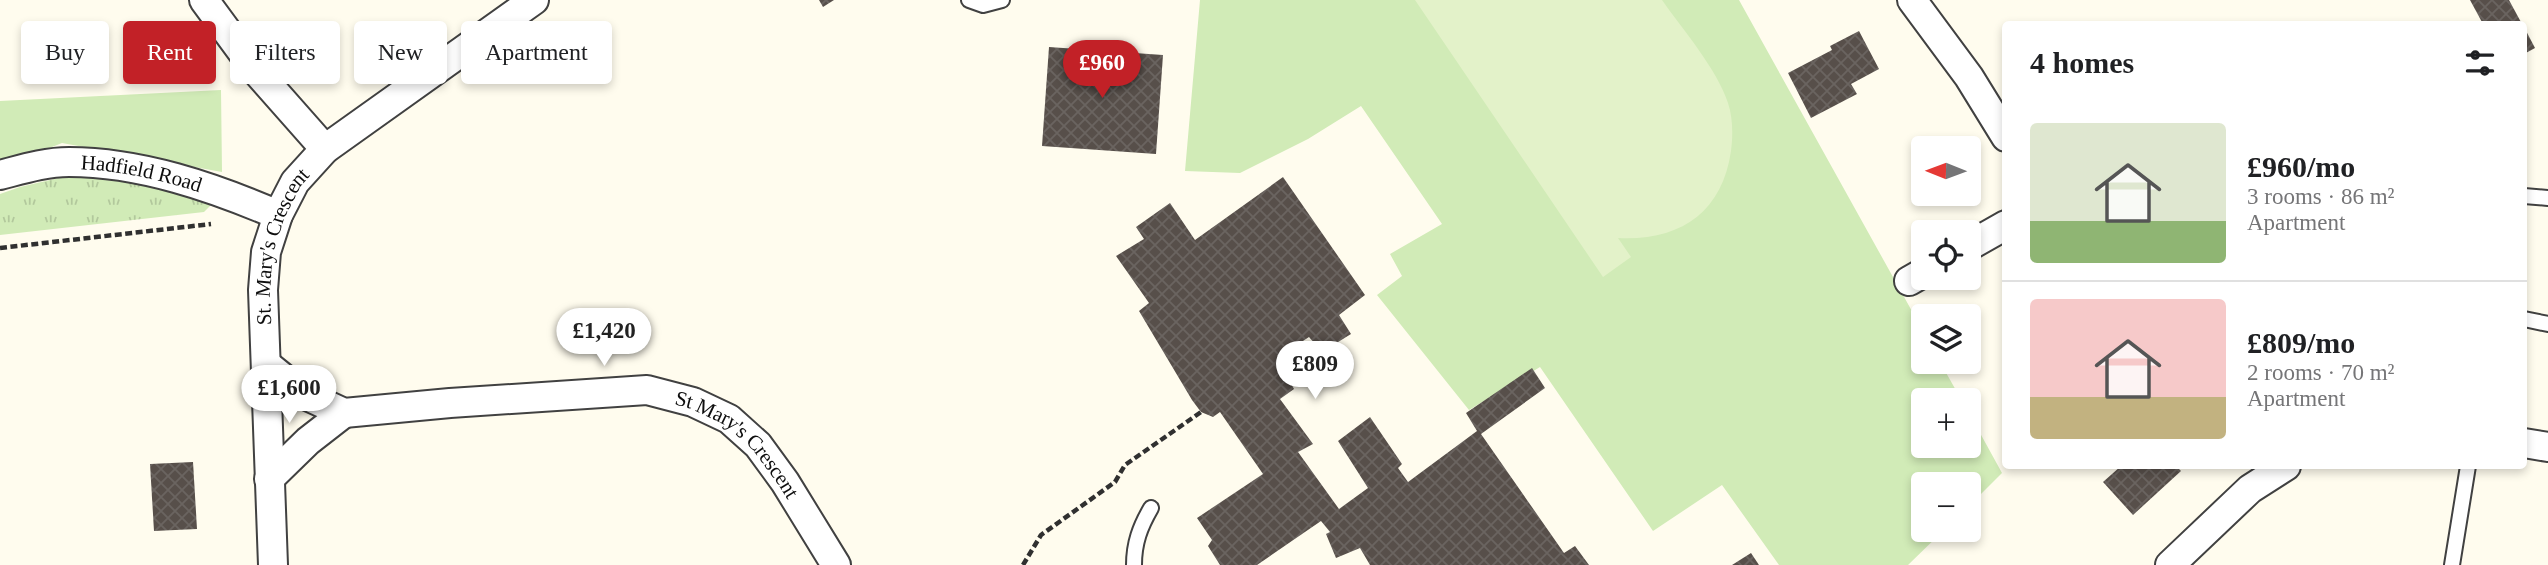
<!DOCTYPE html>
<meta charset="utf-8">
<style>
body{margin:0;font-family:"Times New Roman",serif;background:#f6f6f6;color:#202124;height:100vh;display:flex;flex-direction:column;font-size:26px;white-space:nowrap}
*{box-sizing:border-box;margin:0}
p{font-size:23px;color:#757577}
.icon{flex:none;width:38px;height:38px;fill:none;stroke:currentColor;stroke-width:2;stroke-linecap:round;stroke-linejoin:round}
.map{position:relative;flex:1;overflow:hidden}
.details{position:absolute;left:2002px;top:21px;width:525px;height:448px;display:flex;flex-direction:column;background:#fff;border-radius:7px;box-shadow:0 4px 10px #0003}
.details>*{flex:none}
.top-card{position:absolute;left:21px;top:21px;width:665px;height:63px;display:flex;gap:14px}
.needle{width:46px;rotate:271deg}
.buttons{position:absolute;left:1911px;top:136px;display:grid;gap:14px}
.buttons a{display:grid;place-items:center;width:70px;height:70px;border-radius:7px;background:#fff;box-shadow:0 4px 10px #0003;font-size:35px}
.price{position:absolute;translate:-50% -60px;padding:0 16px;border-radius:24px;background:#fff;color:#222;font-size:23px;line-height:46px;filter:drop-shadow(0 2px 4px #0008)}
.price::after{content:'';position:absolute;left:50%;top:42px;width:21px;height:16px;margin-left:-10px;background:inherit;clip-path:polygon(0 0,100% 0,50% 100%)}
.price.active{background:#c22127;color:#fff}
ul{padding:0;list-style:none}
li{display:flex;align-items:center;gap:21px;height:175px;padding:0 28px}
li+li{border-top:2px solid #e0e0e0}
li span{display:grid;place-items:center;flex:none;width:196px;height:140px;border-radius:7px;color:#555}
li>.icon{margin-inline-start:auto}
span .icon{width:84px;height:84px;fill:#fffc;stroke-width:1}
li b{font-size:30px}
h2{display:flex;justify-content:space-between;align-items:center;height:84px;padding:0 28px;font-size:30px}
.pill{padding:0 24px;border-radius:7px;background:#fff;box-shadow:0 4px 10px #0003;font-size:24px;line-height:63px}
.pill.active{background:#c22127;color:#fff}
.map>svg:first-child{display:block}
.grass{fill:url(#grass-tufts)}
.park{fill:#d1ebb7}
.pitch{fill:#e3f2c9}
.building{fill:url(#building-cross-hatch)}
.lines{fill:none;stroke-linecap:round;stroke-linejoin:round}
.lane-casing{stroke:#414141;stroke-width:18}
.street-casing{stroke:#414141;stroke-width:32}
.path{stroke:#303030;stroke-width:4.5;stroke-dasharray:7 3.5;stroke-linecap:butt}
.lane{stroke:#fff;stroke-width:14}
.street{stroke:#fff;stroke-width:28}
.labels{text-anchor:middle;stroke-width:7;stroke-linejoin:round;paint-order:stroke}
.street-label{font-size:21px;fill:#0e0e0e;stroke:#fff}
</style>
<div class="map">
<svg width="2548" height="565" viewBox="0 0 2548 565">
<defs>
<pattern id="grass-tufts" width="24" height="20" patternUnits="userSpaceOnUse" patternTransform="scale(1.75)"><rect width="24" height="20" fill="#d1ebb7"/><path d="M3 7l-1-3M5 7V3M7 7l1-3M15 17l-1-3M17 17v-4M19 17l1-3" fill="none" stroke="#b2c89c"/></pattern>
<pattern id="building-cross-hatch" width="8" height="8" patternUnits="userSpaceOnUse" patternTransform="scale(1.75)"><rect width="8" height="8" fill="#574f4a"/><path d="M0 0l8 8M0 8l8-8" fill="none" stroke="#6a6460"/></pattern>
</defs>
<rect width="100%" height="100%" fill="#fffcee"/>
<path class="grass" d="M63,177L138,179L211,205L204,212L0,235V194L20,187Z"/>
<g class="park">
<path d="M1200,0H1739L1923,331V362H1940L1962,401H1923V446H1969V413L2002,473L1969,506V485H1923V530H1944L1908,565H1779L1722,485L1653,531L1540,367L1469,410L1377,295L1402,276L1390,254L1442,224L1361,106L1308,139L1240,173L1185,171Z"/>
<path d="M221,90L222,172L62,143L0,168V101Z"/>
</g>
<path class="pitch" d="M1415,0H1662C1683,30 1717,69 1728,103C1733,118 1733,136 1731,151C1722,213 1680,241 1618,238L1631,257L1603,277Z"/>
<g class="building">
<path d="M819,0H834L823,7Z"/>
<path d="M2470,0H2509L2522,24H2483Z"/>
<path d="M2524,27L2535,48L2524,54Z"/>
<path d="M1859,31L1879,69L1851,84L1857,94L1811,118L1788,73L1832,50L1830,46Z"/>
<path d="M1049,47L1163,55L1156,154L1042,146Z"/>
<path d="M1283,177L1365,295L1339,315L1351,334L1322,352L1309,337L1277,358L1294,389L1280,399L1313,444L1298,452L1339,509L1368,488L1338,441L1370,417L1402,464L1398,468L1408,482L1477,431L1466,413L1532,368L1545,388L1481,434L1564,553L1575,546L1589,565H1370L1360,548L1336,558L1326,534L1330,532L1321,521L1257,565H1220L1208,546L1212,540L1197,518L1263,474L1220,412L1213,417L1201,412L1192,400L1139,311L1149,303L1116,256L1144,239L1136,227L1170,203L1195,240Z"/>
<path d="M193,462L197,529L154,531L150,464Z"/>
<path d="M2121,466H2176L2181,471L2133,515L2103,482Z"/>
<path d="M1751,553L1759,565H1732Z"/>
</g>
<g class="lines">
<defs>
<g id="lane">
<path d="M969,0L983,5L1002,0"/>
<path d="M2524,196L2548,198"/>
<path d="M2524,319L2548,324"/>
<path d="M1134,565C1134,543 1140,527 1151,508"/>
<path d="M2452,565L2468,466"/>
</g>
<g id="street">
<path d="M204,0L257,72L325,149"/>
<path d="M1912,0L1969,77L2006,137"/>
<path id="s1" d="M0,175C23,169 45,162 69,162C140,162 213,187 278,215"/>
<path d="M1969,246L2006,225"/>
<path d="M1909,281L1923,273"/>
<path id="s2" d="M266,364L303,394L344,413L450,403L647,390L693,402L729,419L758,445L785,482L836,565"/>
<path d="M2524,443L2548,447"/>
<path d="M269,479L308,441L344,413"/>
<path id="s3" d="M273,565L263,290L266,252L278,215L295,182L325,149L534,0"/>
<path d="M2170,565L2250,489L2286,466"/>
</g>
</defs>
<use href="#lane" class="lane-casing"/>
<use href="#street" class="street-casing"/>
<g class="path">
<path d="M0,248L211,224"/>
<path d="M1023,565L1041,535L1115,482L1125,465L1201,412"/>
</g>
<use href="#lane" class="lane"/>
<use href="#street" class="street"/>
</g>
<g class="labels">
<g class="street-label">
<text dy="7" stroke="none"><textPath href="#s1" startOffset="144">Hadfield Road</textPath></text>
<text dy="7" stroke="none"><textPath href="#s3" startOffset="322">St. Mary's Crescent</textPath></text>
<text dy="7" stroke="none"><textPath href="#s2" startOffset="506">St Mary's Crescent</textPath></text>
</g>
</g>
</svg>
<div class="buttons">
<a><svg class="needle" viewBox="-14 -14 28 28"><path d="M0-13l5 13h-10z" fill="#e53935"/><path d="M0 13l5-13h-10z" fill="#757577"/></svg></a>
<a><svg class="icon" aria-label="locate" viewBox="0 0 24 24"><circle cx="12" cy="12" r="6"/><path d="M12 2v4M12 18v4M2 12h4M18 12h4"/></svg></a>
<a><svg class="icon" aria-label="layers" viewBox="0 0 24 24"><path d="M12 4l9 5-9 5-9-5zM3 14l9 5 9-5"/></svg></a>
<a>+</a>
<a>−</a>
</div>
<b class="price active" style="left:1102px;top:100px">£960</b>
<b class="price" style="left:604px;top:368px">£1,420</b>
<b class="price" style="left:1315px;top:401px">£809</b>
<b class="price" style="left:289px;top:425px">£1,600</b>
<div class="top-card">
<a class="pill">Buy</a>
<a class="pill active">Rent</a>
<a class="pill">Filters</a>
<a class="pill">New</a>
<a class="pill">Apartment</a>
</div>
<section class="details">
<h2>4 homes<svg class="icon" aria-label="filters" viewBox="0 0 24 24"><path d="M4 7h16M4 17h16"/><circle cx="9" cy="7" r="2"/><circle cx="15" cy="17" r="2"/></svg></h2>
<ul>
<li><span style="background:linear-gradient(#dfe7d0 70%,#8fb573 0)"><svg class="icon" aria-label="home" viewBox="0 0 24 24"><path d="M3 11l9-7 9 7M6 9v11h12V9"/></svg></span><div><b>£960/mo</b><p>3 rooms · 86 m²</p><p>Apartment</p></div></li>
<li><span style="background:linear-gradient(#f6c9c9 70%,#c2b280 0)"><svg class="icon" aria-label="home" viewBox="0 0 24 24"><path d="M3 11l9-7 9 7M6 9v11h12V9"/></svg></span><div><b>£809/mo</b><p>2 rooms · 70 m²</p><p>Apartment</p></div></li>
</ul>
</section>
</div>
